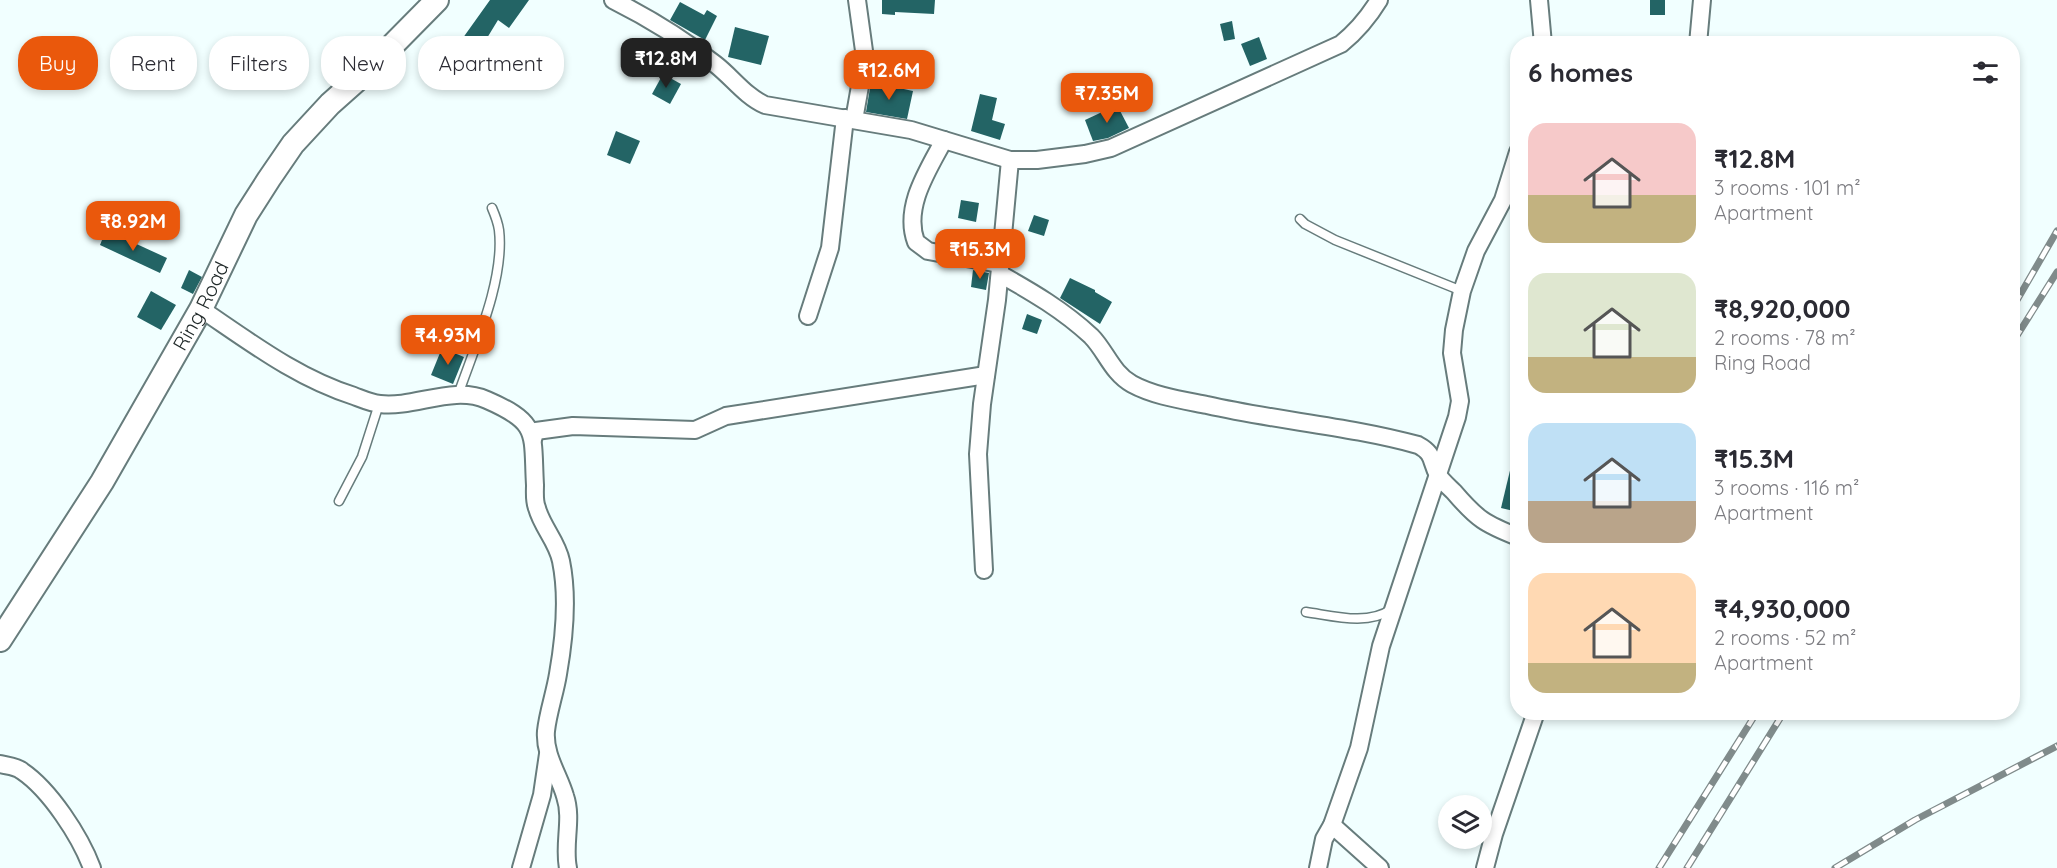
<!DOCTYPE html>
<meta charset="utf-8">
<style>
body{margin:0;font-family:Quicksand,sans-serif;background:#f2f2f3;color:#2b2b33;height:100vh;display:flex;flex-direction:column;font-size:22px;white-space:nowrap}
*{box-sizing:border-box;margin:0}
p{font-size:20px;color:#7c7c81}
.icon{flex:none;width:33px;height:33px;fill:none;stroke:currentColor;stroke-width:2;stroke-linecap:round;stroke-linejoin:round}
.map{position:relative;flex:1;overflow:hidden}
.drawer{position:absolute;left:1510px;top:36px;width:510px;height:684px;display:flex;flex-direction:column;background:#fff;border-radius:24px;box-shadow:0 3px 9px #0003}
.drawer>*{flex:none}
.banner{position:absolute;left:18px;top:36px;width:570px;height:54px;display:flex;gap:12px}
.tools{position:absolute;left:1438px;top:795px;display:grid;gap:12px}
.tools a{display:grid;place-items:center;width:54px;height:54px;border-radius:50%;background:#fff;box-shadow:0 3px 9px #0003;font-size:30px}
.price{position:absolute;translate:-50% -51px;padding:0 14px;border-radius:12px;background:#ea580c;color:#fff;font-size:20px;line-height:39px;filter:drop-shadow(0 2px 3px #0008)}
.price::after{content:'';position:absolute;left:50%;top:36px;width:18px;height:14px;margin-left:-9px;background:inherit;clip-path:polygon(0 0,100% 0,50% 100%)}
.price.active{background:#222;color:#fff}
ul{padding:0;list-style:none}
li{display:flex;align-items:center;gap:18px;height:150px;padding:0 18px}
li span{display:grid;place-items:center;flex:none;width:168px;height:120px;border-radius:18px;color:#555}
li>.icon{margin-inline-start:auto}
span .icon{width:72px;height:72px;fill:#fffc;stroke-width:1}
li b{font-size:26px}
h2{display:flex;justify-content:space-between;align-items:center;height:72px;padding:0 18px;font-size:26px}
.tag{padding:0 21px;border-radius:24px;background:#fff;box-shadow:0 3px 9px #0003;font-size:21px;line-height:54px}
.tag.active{background:#ea580c;color:#fff}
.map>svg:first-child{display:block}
.building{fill:#236465}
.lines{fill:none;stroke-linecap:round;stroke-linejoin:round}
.lane-casing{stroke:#677c7c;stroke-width:11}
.street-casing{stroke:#677c7c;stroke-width:20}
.secondary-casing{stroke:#677c7c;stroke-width:26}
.lane{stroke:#fff;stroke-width:8}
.street{stroke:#fff;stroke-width:16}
.secondary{stroke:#fff;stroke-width:22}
.rail-casing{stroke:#808b8b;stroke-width:7}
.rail{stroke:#fff;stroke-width:4.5;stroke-dasharray:14;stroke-linecap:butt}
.labels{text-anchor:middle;stroke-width:6;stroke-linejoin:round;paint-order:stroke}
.street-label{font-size:20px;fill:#212a2a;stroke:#fff}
</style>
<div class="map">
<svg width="2057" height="868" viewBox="0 0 2057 868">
<rect width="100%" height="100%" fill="#f1ffff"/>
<g class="building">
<path d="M490,0H529L509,28L498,20L484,43L482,42L462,66L450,56Z"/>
<path d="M882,0H935L934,14L895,12V15L882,14Z"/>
<rect x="1650" y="0" width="15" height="15"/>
<path d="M680,2L704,15L707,10L717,16L705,40L670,20Z"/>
<path d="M1232,21L1235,39L1224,41L1220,24Z"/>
<path d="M735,27L769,36L761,65L728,57Z"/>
<path d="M1259,37L1267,59L1250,66L1241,44Z"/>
<path d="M663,74L681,84L670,104L652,94Z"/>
<path d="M871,82L913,91L907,119L866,112Z"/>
<path d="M980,94L997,98L992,120L1005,124L1000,140L971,131Z"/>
<path d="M1117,105L1129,128L1108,138L1093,141L1085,120Z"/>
<path d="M616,131L640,141L630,164L607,155Z"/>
<path d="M961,200L979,203L976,222L958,218Z"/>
<path d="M163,204L177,210L170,226L156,221Z"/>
<path d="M1034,215L1049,220L1044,236L1028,231Z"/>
<path d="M106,230L167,258L160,273L100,245Z"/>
<path d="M189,270L202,277L193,294L181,288Z"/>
<path d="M973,270L989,273L986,290L971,287Z"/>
<path d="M1070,278L1095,290V292L1112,302L1100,324L1060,298Z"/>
<path d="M151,291L176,305L161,330L137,317Z"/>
<path d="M1027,314L1042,320L1037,334L1022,329Z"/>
<path d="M442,348L464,357L453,384L431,375Z"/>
<path d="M1513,458H1518V512L1501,508Z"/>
</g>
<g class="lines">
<defs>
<g id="lane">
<path d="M1300,219L1305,224L1335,240L1462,291"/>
<path d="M458,395C474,348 505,280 499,230C498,223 495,215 492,208"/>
<path d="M339,501L362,457L379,404"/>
<path d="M1306,612C1334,616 1367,626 1392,609"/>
</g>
<g id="street">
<path d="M613,0C649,18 683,39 715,64C732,77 745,96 765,105L911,130L1010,160H1037L1085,154L1111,148L1341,44C1357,31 1368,18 1379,0"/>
<path d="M1539,0L1543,44"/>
<path d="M1698,44L1702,0"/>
<path d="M854,120L865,58L857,0"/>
<path d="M944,140C928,170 903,207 916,242L928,251L999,264"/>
<path d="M1000,274C1032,292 1063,310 1091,336C1106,351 1112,373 1132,384C1154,396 1182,400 1207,405C1277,421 1349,426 1418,445C1435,454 1430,461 1438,475C1442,481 1449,487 1454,492C1477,519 1485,524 1518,537"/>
<path d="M201,309C250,342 297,378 354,396C362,399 371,403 380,404C415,408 453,385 487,400C540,423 532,433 535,485C535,492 534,501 537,508C542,527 557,541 561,561C568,595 564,640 558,674C555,693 548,712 546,731C544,755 559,775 565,796C573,819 563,844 568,868"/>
<path d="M808,316L830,248L845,118"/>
<path d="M533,439L536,431L573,426L695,430L726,416L986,375"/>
<path d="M984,570L978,454L982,404L997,300L1010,160"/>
<path d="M0,764C8,766 16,766 22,771C50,790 80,836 92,868"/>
<path d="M1332,825L1380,868"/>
<path d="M521,868L542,795L548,754"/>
<path d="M1318,868L1324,839L1332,825L1359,748L1381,646L1457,417L1460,401L1452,353L1454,330L1462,291L1476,251L1503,200L1518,152"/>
<path d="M1485,868L1494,834L1536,712"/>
</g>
<g id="secondary">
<path id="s1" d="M0,640L102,482L201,309L246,215L269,179L293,144L330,104L366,72L437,0"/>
</g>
</defs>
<use href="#lane" class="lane-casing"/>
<use href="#street" class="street-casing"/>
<use href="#secondary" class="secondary-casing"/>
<use href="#lane" class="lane"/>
<use href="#street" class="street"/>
<use href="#secondary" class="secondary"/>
<defs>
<g id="rail">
<path d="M2013,307L2057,231"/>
<path d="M2013,342L2057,272"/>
<path d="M1659,868L1757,712"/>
<path d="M1687,868L1784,712"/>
<path d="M1835,868L1915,820L2057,746"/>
</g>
</defs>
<use href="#rail" class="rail-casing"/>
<use href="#rail" class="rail"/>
</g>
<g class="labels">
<g class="street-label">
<text dy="7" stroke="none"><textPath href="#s1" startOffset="390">Ring Road</textPath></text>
</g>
</g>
</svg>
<div class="tools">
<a><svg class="icon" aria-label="layers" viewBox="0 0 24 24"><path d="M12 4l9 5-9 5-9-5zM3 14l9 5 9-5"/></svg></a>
</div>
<b class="price active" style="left:666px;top:89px">₹12.8M</b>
<b class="price" style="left:889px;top:101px">₹12.6M</b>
<b class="price" style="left:1107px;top:124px">₹7.35M</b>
<b class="price" style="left:133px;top:252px">₹8.92M</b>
<b class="price" style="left:980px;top:280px">₹15.3M</b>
<b class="price" style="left:448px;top:366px">₹4.93M</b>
<div class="banner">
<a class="tag active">Buy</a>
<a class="tag">Rent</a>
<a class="tag">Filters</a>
<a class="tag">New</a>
<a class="tag">Apartment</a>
</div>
<section class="drawer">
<h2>6 homes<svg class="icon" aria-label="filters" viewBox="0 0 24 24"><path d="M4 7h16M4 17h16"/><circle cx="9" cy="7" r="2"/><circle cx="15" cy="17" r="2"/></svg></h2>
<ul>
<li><span style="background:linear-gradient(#f6c9c9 60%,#c2b280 0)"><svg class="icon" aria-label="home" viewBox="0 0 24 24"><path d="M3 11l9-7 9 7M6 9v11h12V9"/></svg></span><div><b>₹12.8M</b><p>3 rooms · 101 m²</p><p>Apartment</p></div></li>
<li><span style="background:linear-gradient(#dfe7d0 70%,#c2b280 0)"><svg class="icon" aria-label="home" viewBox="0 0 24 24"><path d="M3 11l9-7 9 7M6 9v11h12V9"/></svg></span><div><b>₹8,920,000</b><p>2 rooms · 78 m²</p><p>Ring Road</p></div></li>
<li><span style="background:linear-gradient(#bfe0f5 65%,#b9a48a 0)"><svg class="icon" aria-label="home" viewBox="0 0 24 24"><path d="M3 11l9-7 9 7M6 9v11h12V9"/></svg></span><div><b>₹15.3M</b><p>3 rooms · 116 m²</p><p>Apartment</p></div></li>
<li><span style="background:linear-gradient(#ffd9b3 75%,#c2b280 0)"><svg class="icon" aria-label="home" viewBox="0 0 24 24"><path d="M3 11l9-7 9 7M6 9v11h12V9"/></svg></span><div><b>₹4,930,000</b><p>2 rooms · 52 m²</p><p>Apartment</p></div></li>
</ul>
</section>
</div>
